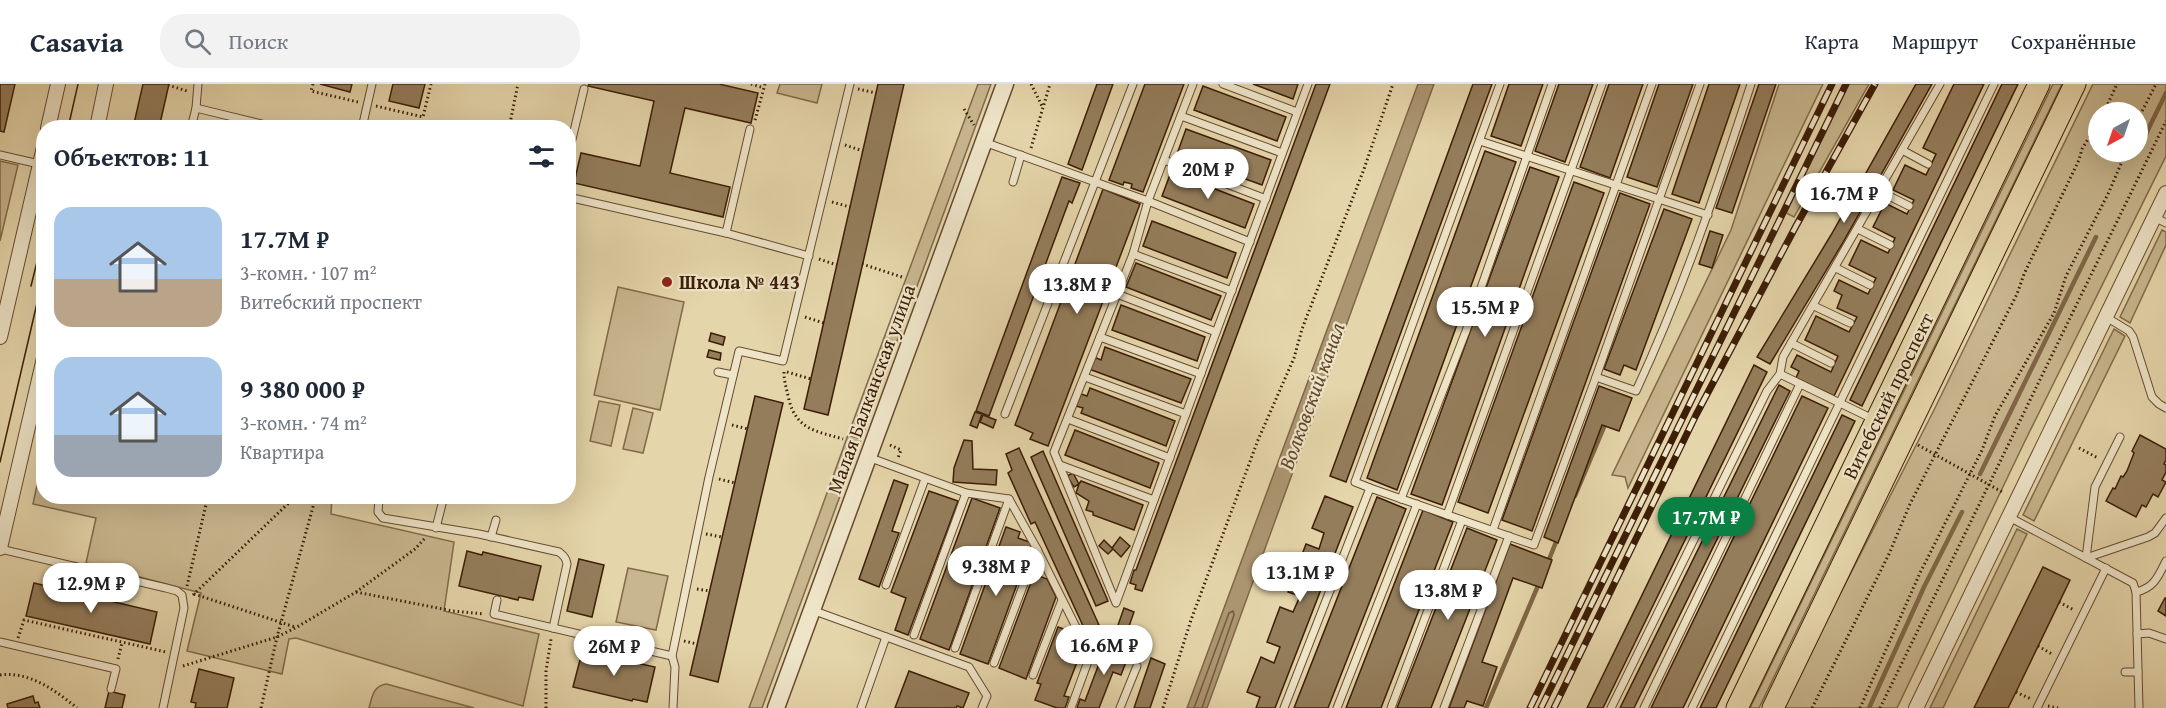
<!DOCTYPE html>
<html lang="ru">
<meta charset="utf-8">
<style>
body{margin:0;font-family:"Gentium Book Plus",serif;background:#f2f2f3;color:#1f2937;height:100vh;display:flex;flex-direction:column;font-size:22px;white-space:nowrap}
*{box-sizing:border-box;margin:0}
p{font-size:20px;color:#747a83}
.icon{flex:none;width:33px;height:33px;fill:none;stroke:currentColor;stroke-width:2;stroke-linecap:round;stroke-linejoin:round}
.map{position:relative;flex:1;overflow:hidden}
.side{position:absolute;left:36px;top:36px;width:540px;height:384px;display:flex;flex-direction:column;background:#fff;border-radius:24px;box-shadow:0 6px 24px #0002}
.side>*{flex:none}
.needle{width:39px;rotate:220deg}
.buttons{position:absolute;left:2088px;top:18px;display:grid;gap:12px}
.buttons a{display:grid;place-items:center;width:60px;height:60px;border-radius:50%;background:#fff;box-shadow:0 6px 24px #0002;font-size:30px}
.price{position:absolute;translate:-50% -51px;padding:0 14px;border-radius:21px;background:#fff;color:#222;font-size:20px;line-height:39px;filter:drop-shadow(0 2px 3px #0008)}
.price::after{content:'';position:absolute;left:50%;top:36px;width:18px;height:14px;margin-left:-9px;background:inherit;clip-path:polygon(0 0,100% 0,50% 100%)}
.price.selected{background:#0b8043;color:#fff}
ul{padding:0;list-style:none}
li{display:flex;align-items:center;gap:18px;height:150px;padding:0 18px}
li span{display:grid;place-items:center;flex:none;width:168px;height:120px;border-radius:18px;color:#555}
li>.icon{margin-inline-start:auto}
span .icon{width:72px;height:72px;fill:#fffc;stroke-width:1}
li b{font-size:26px}
h2{display:flex;justify-content:space-between;align-items:center;height:72px;padding:0 18px;font-size:26px}
header{display:flex;align-items:center;gap:36px;box-sizing:border-box;height:84px;padding:0 30px;background:#fff;border-bottom:2px solid #e0e1e3}
header strong{font-size:28px}
nav{display:flex;gap:33px;margin-inline-start:auto;font-size:21px}
.search{width:420px;height:54px;background:#f2f2f3;display:flex;align-items:center;gap:15px;box-sizing:border-box;padding:0 21px;border-radius:24px;color:#747a83;font-size:22px}
.map>svg:first-child{display:block}
.green{fill:#c8b68e;stroke:#826a4a;stroke-width:1.5;fill-rule:evenodd}
.water{fill:#ac9672;stroke:#7f6647;stroke-width:1.5}
.lines{fill:none;stroke-linecap:round;stroke-linejoin:round}
.shore{stroke:#745a3c;stroke-width:1.5}
.stream{stroke:#7f6647;stroke-width:4.5}
.building{fill:#947d5b;stroke:#3c1d06;stroke-width:1.5}
.service-casing{stroke:#664b2f;stroke-width:9}
.minor-casing{stroke:#664b2f;stroke-width:16}
.tertiary-casing{stroke:#664b2f;stroke-width:19}
.primary-casing{stroke:#3c1d06;stroke-width:23}
.path{stroke:#3c1d06;stroke-width:3;stroke-dasharray:1.5 3;stroke-linecap:butt}
.service{stroke:#eee4c8;stroke-width:7}
.minor{stroke:#eee4c8;stroke-width:14}
.tertiary{stroke:#eee4c8;stroke-width:16}
.primary{stroke:#e5d5aa;stroke-width:21}
.tram{stroke:#3c1d06;stroke-width:1.5}
.rail-casing{stroke:#3c1d06;stroke-width:7}
.rail{stroke:#eee4c8;stroke-width:4.5;stroke-dasharray:14;stroke-linecap:butt}
.poi-dot{fill:#8f2418;stroke:#eee4c8;stroke-width:2}
.labels{text-anchor:middle;stroke-width:4.5;stroke-linejoin:round;paint-order:stroke}
.poi-label{font-size:20px;font-weight:bold;fill:#3c1d06;stroke:#eee4c8;text-anchor:start}
.street-label{font-size:20px;fill:#3c1d06;stroke:#eee4c8}
.water-label{font-size:21px;font-style:italic;fill:#63472c;stroke:#eee4c8}
</style>
<header>
<strong>Casavia</strong>
<div class="search"><svg class="icon" aria-label="search" viewBox="0 0 24 24"><circle cx="10" cy="10" r="6"/><path d="M15 15l6 6"/></svg>Поиск</div>
<nav><a>Карта</a><a>Маршрут</a><a>Сохранённые</a></nav>
</header>
<div class="map">
<svg width="2166" height="624" viewBox="0 0 2166 624">
<rect width="100%" height="100%" fill="#e5d5aa"/>
<filter id="stains"><feTurbulence type="fractalNoise" baseFrequency=".00333" numOctaves="4"/><feColorMatrix values="0 0 0 0 .2 0 0 0 0 .09 0 0 0 0 .02 0 0 0 .5 -.17"/></filter>
<radialGradient id="worn" r=".72"><stop offset=".6" stop-color="#630" stop-opacity="0"/><stop offset="1" stop-color="#630" stop-opacity=".3"/></radialGradient>
<g class="green">
<path d="M780,0H822L817,19L777,9Z"/>
<path d="M978,0H991L864,347L851,343Z"/>
<path d="M1779,0H1823L1628,404L1625,393L1612,391L1731,146Z"/>
<path d="M1849,0H1869L1794,133L1786,129Z"/>
<path d="M2053,0H2062L1759,624H1750Z"/>
<path d="M2093,0H2166V72L2024,359L1897,624H1782L1934,326ZM2098,28H2138V68H2098Z"/>
<path d="M0,77L18,81L0,157Z"/>
<path d="M2162,146L2166,148V161L2130,239L2120,233Z"/>
<path d="M618,203L684,218L660,326L594,311Z"/>
<path d="M2114,245L2125,252L2034,437L2023,431Z"/>
<path d="M599,317L620,321L611,362L590,357Z"/>
<path d="M633,324L653,329L643,369L623,365Z"/>
<path d="M848,351L861,355L762,624H749Z"/>
<path d="M43,373L44,412L332,413L331,430L454,458L444,527L539,550L523,622L296,554L289,555L282,590L187,567L201,509L86,479L96,434L33,420Z"/>
<path d="M2017,445L2027,450L1943,624H1930Z"/>
<path d="M628,484L668,492L656,546L616,538Z"/>
<path d="M386,600L390,601L474,624H369C372,613 373,602 386,600Z"/>
</g>
<path class="water" d="M1418,0H1434L1207,624H1187Z"/>
<g class="lines">
<path class="shore" d="M1194,624L1229,529L1233,527L1234,531L1202,624"/>
<g class="stream">
<path d="M2141,60L2166,9"/>
<path d="M1980,390L2096,153"/>
<path d="M1575,412L1607,336"/>
<path d="M1548,478L1558,453"/>
<path d="M1486,624L1540,497"/>
<path d="M1869,624L1924,503L1962,428"/>
</g>
</g>
<g class="building">
<path d="M0,0H15L4,48L0,47Z"/>
<path d="M143,0H169L159,44H133Z"/>
<path d="M320,0H352L350,8Z"/>
<path d="M393,0H425L419,24L389,17Z"/>
<path d="M589,0H719L758,9L751,39L685,24L670,89L730,103L723,133L574,99L581,69L640,82L654,17L588,2Z"/>
<path d="M878,0H904L828,331L804,325Z"/>
<path d="M1097,0H1113L1082,86L1068,80Z"/>
<path d="M1145,0H1184L1143,108L1131,104L1132,100L1124,98L1123,101L1109,96Z"/>
<path d="M1253,0H1298L1293,15Z"/>
<path d="M1316,0H1330L1142,507L1135,505L1136,501L1130,499L1134,486H1136Z"/>
<path d="M1473,0H1492L1346,398L1330,392Z"/>
<path d="M1509,0H1543L1521,62L1491,52Z"/>
<path d="M1559,0H1593L1565,78L1535,67Z"/>
<path d="M1609,0H1643L1610,94L1580,83Z"/>
<path d="M1659,0H1693L1657,103L1627,93Z"/>
<path d="M1709,0H1740L1699,119L1672,110Z"/>
<path d="M1759,0H1776L1732,129L1716,124Z"/>
<path d="M1916,0H1932L1842,160L1770,280L1757,273L1831,151Z"/>
<path d="M1954,0H1984L1834,312L1796,294L1799,287L1791,283L1797,271L1831,288L1838,272L1805,256L1816,232L1849,248L1857,233L1837,224L1842,211L1834,207L1839,196L1868,210L1876,194L1849,181L1861,156L1888,169L1895,154L1873,143L1885,119L1907,130L1914,116L1893,106L1905,81L1926,91L1936,70L1923,64Z"/>
<path d="M2002,0H2018L1862,322L1850,316Z"/>
<path d="M1203,2L1286,33L1277,57L1194,26Z"/>
<path d="M1186,45L1271,76L1262,101L1177,70Z"/>
<path d="M1485,67L1516,78L1397,406L1367,394Z"/>
<path d="M1530,83L1559,93L1442,421L1411,410Z"/>
<path d="M1171,88L1254,120L1245,144L1162,112Z"/>
<path d="M1062,93L1080,99L1072,119L1069,117L989,332L976,327Z"/>
<path d="M1574,98L1604,109L1488,429L1458,418Z"/>
<path d="M1103,105L1140,120L1048,362L1030,355L1033,349L1015,341Z"/>
<path d="M1620,109L1650,120L1532,447L1502,436Z"/>
<path d="M1664,125L1692,135L1636,286L1624,281L1620,291L1604,285Z"/>
<path d="M1152,137L1236,169L1227,194L1143,162Z"/>
<path d="M1710,147L1723,151L1712,184L1699,180Z"/>
<path d="M1136,179L1221,212L1211,236L1126,203Z"/>
<path d="M1121,221L1205,253L1197,277L1112,246Z"/>
<path d="M711,249L725,253L723,261L709,257Z"/>
<path d="M1105,263L1191,295L1181,319L1089,285L1094,273L1101,276Z"/>
<path d="M709,266L721,269L720,276L707,273Z"/>
<path d="M1754,281L1767,288L1603,624H1587Z"/>
<path d="M1779,301L1790,307L1634,624H1620Z"/>
<path d="M1599,302L1632,314L1619,347L1602,341L1558,459L1544,453Z"/>
<path d="M1090,304L1175,337L1166,362L1081,329L1083,324L1076,322L1081,310L1087,312Z"/>
<path d="M755,312L783,319L718,598L690,591Z"/>
<path d="M1802,312L1828,324L1683,624H1651Z"/>
<path d="M975,328L982,330L977,344L970,341Z"/>
<path d="M983,331L996,336L993,344L980,338Z"/>
<path d="M1842,331L1855,337L1716,624H1700Z"/>
<path d="M1075,346L1159,379L1150,404L1065,371Z"/>
<path d="M2140,351L2166,365V376L2164,380L2166,381V388L2162,396L2166,398L2158,413L2153,410L2146,423L2142,421L2136,433L2106,417L2113,404L2115,405L2121,392L2123,393L2127,387L2134,369L2132,367Z"/>
<path d="M964,356L972,357L973,385L997,386L996,401L953,398L954,384Z"/>
<path d="M1019,364L1099,541L1085,546L1035,438L1031,440L1008,389L1012,386L1006,370Z"/>
<path d="M1043,367L1108,517L1096,522L1031,373Z"/>
<path d="M1073,389L1079,400L1081,397L1143,421L1134,446L1093,431V428L1086,426L1089,417L1076,409L1079,400L1074,403L1067,392Z"/>
<path d="M894,396L908,401L892,447L899,449L879,503L859,495Z"/>
<path d="M929,407L958,417L908,551L895,546L906,514L891,508Z"/>
<path d="M1325,412L1353,423L1275,624H1256L1260,613L1247,608L1261,573L1274,579L1280,563L1267,558L1280,523L1293,528L1300,512L1288,508L1306,460L1319,465L1324,449L1312,444Z"/>
<path d="M1377,413L1406,425L1328,624H1294Z"/>
<path d="M972,414L1000,424L949,566L920,555Z"/>
<path d="M1423,426L1453,438L1381,624H1346Z"/>
<path d="M1006,443L1020,448L1018,454L1032,459L988,580L960,570Z"/>
<path d="M1467,444L1497,456L1431,624H1397Z"/>
<path d="M1120,453L1130,462L1121,473L1113,465L1108,470L1099,462L1104,456L1112,464Z"/>
<path d="M1510,460L1552,476L1542,504L1513,494L1482,578L1497,583L1483,622L1467,617L1464,624H1449Z"/>
<path d="M467,467L482,471L483,468L541,482L533,516L519,513L518,516L459,502Z"/>
<path d="M579,475L604,481L592,533L567,527Z"/>
<path d="M2043,483L2070,496L2016,608L2008,624H1974Z"/>
<path d="M1034,490L1047,495L1056,513L1026,595L999,584Z"/>
<path d="M34,499L157,528L150,560L26,532Z"/>
<path d="M2165,514H2166V532L2158,527Z"/>
<path d="M1124,524L1134,528L1122,562L1114,563L1108,548L1117,544Z"/>
<path d="M1058,543L1072,548L1070,555L1084,560L1064,612L1069,613L1065,624H1057L1035,616L1041,600L1037,599Z"/>
<path d="M1106,561L1129,570L1121,591L1113,588L1099,624H1077L1080,615L1085,617Z"/>
<path d="M582,568L596,572L597,570L655,583L647,618L633,615L632,617L573,603Z"/>
<path d="M1151,574L1165,580L1150,624H1134Z"/>
<path d="M199,585L234,594L227,624H195L196,619L191,618Z"/>
<path d="M909,587L969,609L963,624L957,622L956,624H895Z"/>
<path d="M109,607L125,611L122,624H105Z"/>
<path d="M33,612L35,619L38,618L40,624H8L7,620Z"/>
</g>
<g class="lines">
<defs>
<g id="service">
<path d="M1193,0L1148,117L1133,170L1054,368L1116,519L1308,0"/>
<path d="M1223,0L1297,28"/>
<path d="M196,24L278,44"/>
<path d="M1181,32L1282,69"/>
<path d="M191,44L196,24L198,0"/>
<path d="M362,44L372,0"/>
<path d="M1480,57L1708,131"/>
<path d="M984,58L1148,117L1250,158"/>
<path d="M1902,66L1928,80"/>
<path d="M0,71L39,80"/>
<path d="M568,72L584,5"/>
<path d="M1164,76L1266,115"/>
<path d="M1013,98L1021,71"/>
<path d="M1879,107L1909,122"/>
<path d="M568,113L726,149L809,172"/>
<path d="M2154,133L2166,139"/>
<path d="M1858,145L1890,161"/>
<path d="M726,149L750,45"/>
<path d="M1133,170L1232,207"/>
<path d="M1836,184L1870,201"/>
<path d="M1117,210L1216,248"/>
<path d="M1814,222L1850,239"/>
<path d="M2106,233L2129,247L2133,253L2152,313L2159,320L2166,324"/>
<path d="M1100,253L1201,290"/>
<path d="M1791,259L1831,279"/>
<path d="M718,288L733,291"/>
<path d="M1780,290L1875,336"/>
<path d="M1085,293L1186,330"/>
<path d="M1596,293L1700,0"/>
<path d="M1005,330L1133,0"/>
<path d="M1068,335L1170,374"/>
<path d="M2120,353L2095,403L2086,474L2148,453L2155,449L2166,434"/>
<path d="M868,373L966,409L1009,415L1037,465L1076,543L1094,561L1071,624"/>
<path d="M1060,381L1154,416"/>
<path d="M1370,404L1534,461L1596,293L1636,307C1683,206 1717,105 1751,0"/>
<path d="M379,415L378,428L383,434L479,450L559,468C564,472 566,474 567,480L553,544"/>
<path d="M1401,415L1466,247L1552,0"/>
<path d="M1447,431L1602,0"/>
<path d="M2009,433L2133,499L2136,508L2139,624"/>
<path d="M436,444L444,412"/>
<path d="M1493,446L1652,0"/>
<path d="M491,453L496,436"/>
<path d="M0,465L166,504L177,507L182,511L184,524L163,624"/>
<path d="M886,501L925,395"/>
<path d="M2136,508C2154,504 2158,493 2166,477"/>
<path d="M497,516L494,530L672,572"/>
<path d="M812,526L969,583L987,612L982,624"/>
<path d="M2137,550L2149,549L2166,555"/>
<path d="M914,551L966,409"/>
<path d="M0,558L116,585L111,605"/>
<path d="M955,564L1009,415"/>
<path d="M994,579L1037,465"/>
<path d="M2125,588H2138"/>
<path d="M1033,591L1062,516"/>
<path d="M673,624L675,583L672,572L709,393L739,267L783,277L850,0"/>
<path d="M861,624L886,553"/>
<path d="M1120,624L1137,582"/>
<path d="M1284,624L1370,404L1355,398L1500,0"/>
<path d="M1337,624L1417,420"/>
<path d="M1391,624L1462,436"/>
<path d="M1444,624L1509,452"/>
<path d="M1611,624L1767,307L1780,290L1783,273L1940,0"/>
<path d="M1644,624L1800,300"/>
<path d="M1692,624L1994,0"/>
<path d="M2037,624L2106,484"/>
</g>
<g id="minor">
<path d="M48,44L58,0"/>
<path d="M97,44L106,0"/>
<path d="M0,253L44,63"/>
<path d="M0,464L44,274"/>
<path d="M1916,624L2166,109"/>
</g>
<path id="tertiary" d="M776,624L1005,0"/>
<g id="primary">
<path d="M1737,624L2039,0"/>
<path d="M1773,624L2075,0"/>
</g>
</defs>
<use href="#service" class="service-casing"/>
<use href="#minor" class="minor-casing"/>
<use href="#tertiary" class="tertiary-casing"/>
<use href="#primary" class="primary-casing"/>
<g class="path">
<path d="M313,0L311,7L358,18"/>
<path d="M751,0L764,4"/>
<path d="M1031,0L1042,22"/>
<path d="M168,1L187,7"/>
<path d="M858,5L876,9"/>
<path d="M376,22L423,33L431,0"/>
<path d="M964,25L974,41"/>
<path d="M2104,28L2117,0"/>
<path d="M2138,35L2156,0"/>
<path d="M755,36L765,0"/>
<path d="M509,44L518,0"/>
<path d="M845,61L863,67"/>
<path d="M1031,64L1050,0"/>
<path d="M832,118L850,123"/>
<path d="M819,175L837,181"/>
<path d="M862,180L902,193"/>
<path d="M805,233L824,239"/>
<path d="M784,288C784,298 787,306 789,316C797,346 816,347 843,355"/>
<path d="M787,288L811,295"/>
<path d="M732,341L748,345"/>
<path d="M890,361L901,366L898,374"/>
<path d="M1918,361L2004,409"/>
<path d="M2079,364L2098,374"/>
<path d="M719,395L735,399"/>
<path d="M347,412L368,419"/>
<path d="M706,450L722,453"/>
<path d="M187,502L208,412"/>
<path d="M697,505L710,507"/>
<path d="M356,508L453,527L484,530"/>
<path d="M194,510L295,543"/>
<path d="M193,511L296,412"/>
<path d="M2059,518L2074,526"/>
<path d="M18,554L24,536L166,568"/>
<path d="M684,557L697,560"/>
<path d="M2038,562L2052,570"/>
<path d="M118,575L122,559"/>
<path d="M183,582L277,553L297,543L356,508L415,465L426,453"/>
<path d="M0,591C29,587 55,606 77,624"/>
<path d="M2016,608L2031,615"/>
<path d="M2048,622L2058,624"/>
<path d="M261,624L277,553L316,412"/>
<path d="M546,624V587L551,555"/>
<path d="M1163,624L1191,536L1258,356L1294,274L1302,245L1364,85L1393,0"/>
<path d="M1812,624L1889,470L1910,420L2017,210L2024,190L2079,76L2082,65L2098,39"/>
<path d="M1860,624L1920,489L1982,366L1995,332L2054,229L2066,192L2109,108L2126,68"/>
<path d="M1880,624L2166,37"/>
</g>
<use href="#service" class="service"/>
<use href="#minor" class="minor"/>
<use href="#tertiary" class="tertiary"/>
<use href="#primary" class="primary"/>
<g class="tram">
<path d="M68,44L78,0"/>
<path d="M31,202L44,150"/>
<path d="M0,378L44,189"/>
</g>
<defs>
<g id="rail">
<path d="M1530,624L1832,0"/>
<path d="M1541,624L1846,0"/>
<path d="M1554,624L1696,331L1796,142L1875,0"/>
</g>
</defs>
<use href="#rail" class="rail-casing"/>
<use href="#rail" class="rail"/>
</g>
<circle class="poi-dot" cx="667" cy="198" r="6"/>
<g class="labels">
<g class="poi-label">
<text x="679" y="205">Школа № 443</text>
</g>
<g class="street-label">
<text transform="translate(871 305) rotate(-70)" y="7">Малая Балканская улица</text>
<text transform="translate(1888 312) rotate(-64)" y="7">Витебский проспект</text>
</g>
<g class="water-label">
<text transform="translate(1312 312) rotate(-70)" y="7">Волковский канал</text>
</g>
</g>
<rect width="100%" height="100%" filter="url(#stains)"/>
<rect width="100%" height="100%" fill="url(#worn)"/>
</svg>
<div class="buttons">
<a><svg class="needle" viewBox="-14 -14 28 28"><path d="M0-13l5 13h-10z" fill="#e53935"/><path d="M0 13l5-13h-10z" fill="#747a83"/></svg></a>
</div>
<b class="price" style="left:1208px;top:116px">20M ₽</b>
<b class="price" style="left:1844px;top:140px">16.7M ₽</b>
<b class="price" style="left:1077px;top:231px">13.8M ₽</b>
<b class="price" style="left:1485px;top:254px">15.5M ₽</b>
<b class="price selected" style="left:1706px;top:464px">17.7M ₽</b>
<b class="price" style="left:996px;top:513px">9.38M ₽</b>
<b class="price" style="left:1300px;top:519px">13.1M ₽</b>
<b class="price" style="left:91px;top:530px">12.9M ₽</b>
<b class="price" style="left:1448px;top:537px">13.8M ₽</b>
<b class="price" style="left:1104px;top:592px">16.6M ₽</b>
<b class="price" style="left:614px;top:593px">26M ₽</b>
<section class="side">
<h2>Объектов: 11<svg class="icon" aria-label="filters" viewBox="0 0 24 24"><path d="M4 7h16M4 17h16"/><circle cx="9" cy="7" r="2"/><circle cx="15" cy="17" r="2"/></svg></h2>
<ul>
<li><span style="background:linear-gradient(#a9c7e8 60%,#b9a48a 0)"><svg class="icon" aria-label="home" viewBox="0 0 24 24"><path d="M3 11l9-7 9 7M6 9v11h12V9"/></svg></span><div><b>17.7M ₽</b><p>3-комн. · 107 m²</p><p>Витебский проспект</p></div></li>
<li><span style="background:linear-gradient(#a9c7e8 65%,#9aa5b1 0)"><svg class="icon" aria-label="home" viewBox="0 0 24 24"><path d="M3 11l9-7 9 7M6 9v11h12V9"/></svg></span><div><b>9 380 000 ₽</b><p>3-комн. · 74 m²</p><p>Квартира</p></div></li>
</ul>
</section>
</div>
